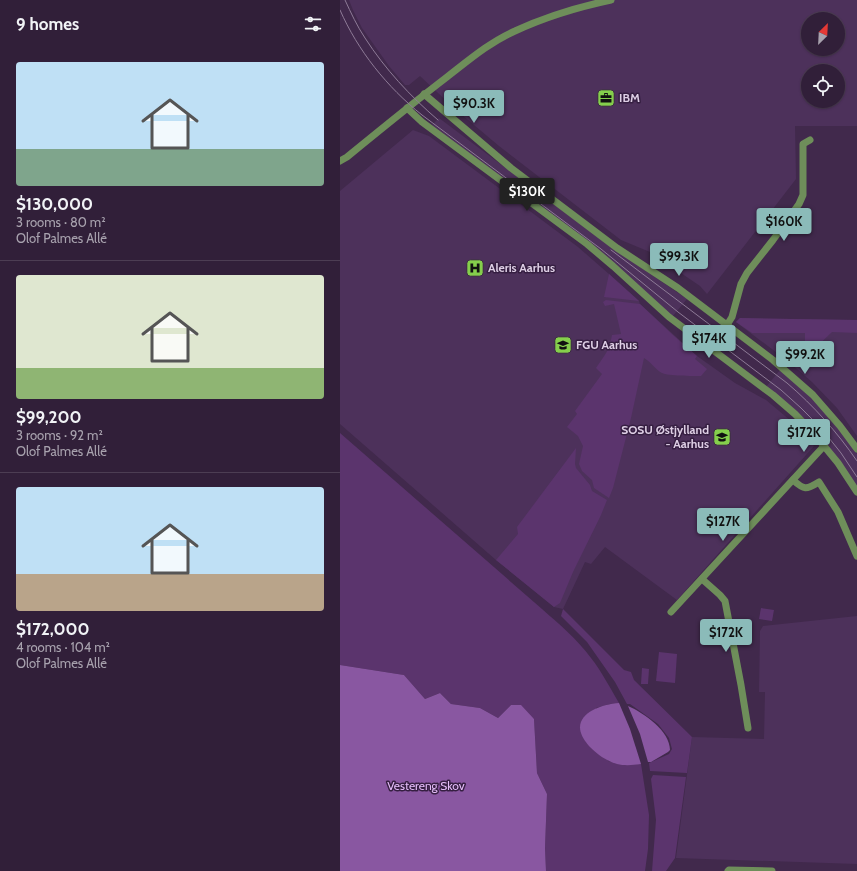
<!DOCTYPE html>
<meta charset="utf-8">
<style>
body{margin:0;font-family:Cabin,sans-serif;background:#392741;color:#f1f3f6;height:100vh;display:flex;flex-direction:column;font-size:15px;white-space:nowrap}
*{box-sizing:border-box;margin:0}
p{font-size:13px;color:#a8a2ae}
.icon{flex:none;width:22px;height:22px;fill:none;stroke:currentColor;stroke-width:2;stroke-linecap:round;stroke-linejoin:round}
.map{position:relative;flex:1;overflow:hidden}
.panel{display:flex;flex-direction:column;background:#311f39;width:340px}
.panel>*{flex:none}
.needle{width:26px;rotate:24deg}
.controls{position:absolute;left:461px;top:12px;display:grid;gap:8px}
.controls a{display:grid;place-items:center;width:44px;height:44px;border-radius:50%;background:#311f39;box-shadow:0 1px 3px #0004,0 0 0 1px #4c3d53;font-size:20px}
.price{position:absolute;translate:-50% -34px;padding:0 9px;border-radius:4px;background:#8bbbb9;color:#111;font-size:13px;line-height:26px;filter:drop-shadow(0 1px 2px #0008)}
.price::after{content:'';position:absolute;left:50%;top:24px;width:12px;height:9px;margin-left:-6px;background:inherit;clip-path:polygon(0 0,100% 0,50% 100%)}
.price.on{background:#222;color:#fff}
ul{padding:0;list-style:none}
li{display:grid;align-content:center;gap:8px;height:212px;padding:0 16px}
li+li{border-top:1px solid #4c3d53}
li span{display:grid;place-items:center;height:124px;border-radius:4px;color:#555}
li>.icon{margin-inline-start:auto}
span .icon{width:72px;height:72px;fill:#fffc;stroke-width:1}
li b{font-size:17px}
h2{display:flex;justify-content:space-between;align-items:center;height:48px;padding:0 16px;font-size:17px}
main{display:flex;flex:1;min-height:0}
.map>svg:first-child{display:block}
.built{fill:#4d315b;fill-rule:evenodd}
.green{fill:#5b346d}
.forest{fill:#8957a1}
.lines{fill:none;stroke-linecap:round;stroke-linejoin:round}
.minor{stroke:#6e8e5a;stroke-width:7}
.tram{stroke:#8e7b97;stroke-width:1}
.labels{text-anchor:middle;stroke-width:3;stroke-linejoin:round;paint-order:stroke}
.poi-label{font-size:12px;font-weight:bold;fill:#decfe5;stroke:#361f42;text-anchor:start}
.park-label{font-size:12px;fill:#e5bdf9;stroke:#361f42}
</style>
<main>
<section class="panel">
<h2>9 homes<svg class="icon" aria-label="filters" viewBox="0 0 24 24"><path d="M4 7h16M4 17h16"/><circle cx="9" cy="7" r="2"/><circle cx="15" cy="17" r="2"/></svg></h2>
<ul>
<li><span style="background:linear-gradient(#bfe0f5 70%,#7fa58c 0)"><svg class="icon" aria-label="home" viewBox="0 0 24 24"><path d="M3 11l9-7 9 7M6 9v11h12V9"/></svg></span><div><b>$130,000</b><p>3 rooms · 80 m²</p><p>Olof Palmes Allé</p></div></li>
<li><span style="background:linear-gradient(#dfe7d0 75%,#8fb573 0)"><svg class="icon" aria-label="home" viewBox="0 0 24 24"><path d="M3 11l9-7 9 7M6 9v11h12V9"/></svg></span><div><b>$99,200</b><p>3 rooms · 92 m²</p><p>Olof Palmes Allé</p></div></li>
<li><span style="background:linear-gradient(#bfe0f5 70%,#b9a48a 0)"><svg class="icon" aria-label="home" viewBox="0 0 24 24"><path d="M3 11l9-7 9 7M6 9v11h12V9"/></svg></span><div><b>$172,000</b><p>4 rooms · 104 m²</p><p>Olof Palmes Allé</p></div></li>
</ul>
</section>
<div class="map">
<svg width="517" height="871" viewBox="0 0 517 871">
<rect width="100%" height="100%" fill="#41294c"/>
<g class="built">
<path d="M9,0H517V126H455L456,179L367,294L360,286L310,252L281,240L159,146L115,109L80,76L69,85H65L49,66L22,28L13,10ZM468,19H498V49H468ZM468,71H498V101H468Z"/>
<path d="M99,118L275,250L347,299L332,317L268,259L92,125Z"/>
<path d="M73,130L89,136L238,247L269,274L299,301L300,304L357,356L395,383L426,400L451,421L474,446L337,600L265,547L251,564L245,562L223,609L214,607L156,560L0,424V191Z"/>
<path d="M400,318L517,320V436L497,408L472,382L449,362L396,322Z"/>
<path d="M440,370L469,395L503,434L517,454V488L506,470L426,387Z"/>
<path d="M517,616V864L336,858L352,737L424,739L425,692H419L420,631L423,626Z"/>
</g>
<g class="green">
<path d="M269,274L299,301L264,297Z"/>
<path d="M266,300L300,304L334,336L357,356L355,359L367,369L361,376C353,376 328,376 322,373C316,370 311,362 304,358L291,418L273,488L269,498L254,488L252,480L242,471L239,464L243,446L238,436L227,427L237,414L235,411L262,374L256,368C265,355 269,351 272,335L281,334L274,304L265,306L263,302Z"/>
<path d="M400,318L517,320V333L492,332L471,352L465,347V333H412L396,322Z"/>
<path d="M0,433L202,609C219,624 237,639 251,658C262,672 270,688 279,703L270,704L256,708L268,761C281,765 288,765 301,764L309,815L308,849L305,871H206L205,848L207,794L197,773L194,719L171,705L158,718L140,708L111,704L100,693L85,699L64,675L0,665Z"/>
<path d="M236,448L235,464L236,468L250,485L252,491L267,500L261,515L233,572L220,603L214,607L156,560L178,534L177,527Z"/>
<path d="M421,608L434,610L432,621L419,619Z"/>
<path d="M223,609L284,670L291,672L294,680L352,737L347,773L310,771L309,763L329,754L332,749L329,738L318,724L290,704H287L275,682L247,642L221,616Z"/>
<path d="M319,652L337,654L335,683L316,681Z"/>
<path d="M302,668L309,669L308,684H301Z"/>
<path d="M313,775L346,777L335,858L326,871H312L316,820L311,779Z"/>
</g>
<g class="forest">
<path d="M0,665L64,675L85,699L100,693L111,704L140,708L158,718L171,705H181L194,719L197,773L207,794L205,848L206,871H0Z"/>
<path d="M279,703L290,729L301,764C294,765 285,766 277,764C266,761 257,754 249,746C225,719 254,705 279,703Z"/>
<path d="M288,706C304,713 330,731 330,750L328,752L311,762H308L300,734Z"/>
</g>
<g class="lines">
<g class="minor">
<path d="M84,94L171,168L277,248L338,288L433,360L473,395L500,426L517,449"/>
<path d="M67,108L82,122L247,244L273,266L329,317L433,395L455,414L475,435L498,463L517,492"/>
<path d="M0,161L7,157C40,130 73,103 107,77C129,60 150,42 175,31C205,17 238,7 271,0"/>
<path d="M387,325L392,317L401,284L407,273L433,240L459,204L463,195V144L470,140"/>
<path d="M453,480C464,490 466,490 479,482L498,512L517,556"/>
<path d="M362,579L380,595L385,601L401,685L408,728"/>
<path d="M331,612L484,446"/>
<path d="M388,871L389,870L432,871"/>
</g>
<g class="tram">
<path d="M5,0C11,13 17,26 25,38C45,69 70,96 98,120"/>
<path d="M0,10C18,51 47,87 82,115L261,249L338,312L441,390L461,408L481,428L501,453L517,477"/>
<path d="M271,250L447,383C474,406 497,432 517,461"/>
</g>
</g>
<defs>
<symbol id="office-square" viewBox="-11 -11 22 22"><rect x="-9" y="-9" width="18" height="18" rx="4" fill="#85cf4c" stroke="#361f42"/><path d="M-6-3h4V-5.5h4V-3h4V5H-6ZM-1-4.5V-3h2v-1.5ZM-6 0V1H6V0Z" fill="#111"/></symbol>
<symbol id="hospital-square" viewBox="-11 -11 22 22"><rect x="-9" y="-9" width="18" height="18" rx="4" fill="#85cf4c" stroke="#361f42"/><path d="M-5-5h3v3.5h4V-5h3V5h-3V1.5h-4V5h-3Z" fill="#111"/></symbol>
<symbol id="school-square" viewBox="-11 -11 22 22"><rect x="-9" y="-9" width="18" height="18" rx="4" fill="#85cf4c" stroke="#361f42"/><path d="M0-5L7-2L0 1L-7-2ZM-4 1L0 2.5L4 1V4Q0 6-4 4Z" fill="#111"/></symbol>
</defs>
<g fill-rule="evenodd">
<use href="#office-square" x="256" y="88" width="20" height="20"/>
<use href="#hospital-square" x="125" y="258" width="20" height="20"/>
<use href="#school-square" x="213" y="335" width="20" height="20"/>
<use href="#school-square" x="372" y="427" width="20" height="20"/>
</g>
<g class="labels">
<g class="poi-label">
<text x="279" y="102">IBM</text>
<text x="148" y="272">Aleris Aarhus</text>
<text x="236" y="349">FGU Aarhus</text>
<text x="369" y="434" text-anchor="end">SOSU Østjylland<tspan x="369" dy="14">- Aarhus</tspan></text>
</g>
<g class="park-label">
<text x="86" y="790">Vestereng Skov</text>
</g>
</g>
</svg>
<div class="controls">
<a><svg class="needle" viewBox="-14 -14 28 28"><path d="M0-13l5 13h-10z" fill="#e53935"/><path d="M0 13l5-13h-10z" fill="#a8a2ae"/></svg></a>
<a><svg class="icon" aria-label="locate" viewBox="0 0 24 24"><circle cx="12" cy="12" r="6"/><path d="M12 2v4M12 18v4M2 12h4M18 12h4"/></svg></a>
</div>
<b class="price" style="left:134px;top:124px">$90.3K</b>
<b class="price on" style="left:187px;top:212px">$130K</b>
<b class="price" style="left:444px;top:242px">$160K</b>
<b class="price" style="left:339px;top:277px">$99.3K</b>
<b class="price" style="left:369px;top:359px">$174K</b>
<b class="price" style="left:465px;top:375px">$99.2K</b>
<b class="price" style="left:464px;top:453px">$172K</b>
<b class="price" style="left:383px;top:542px">$127K</b>
<b class="price" style="left:386px;top:653px">$172K</b>
</div>
</main>
